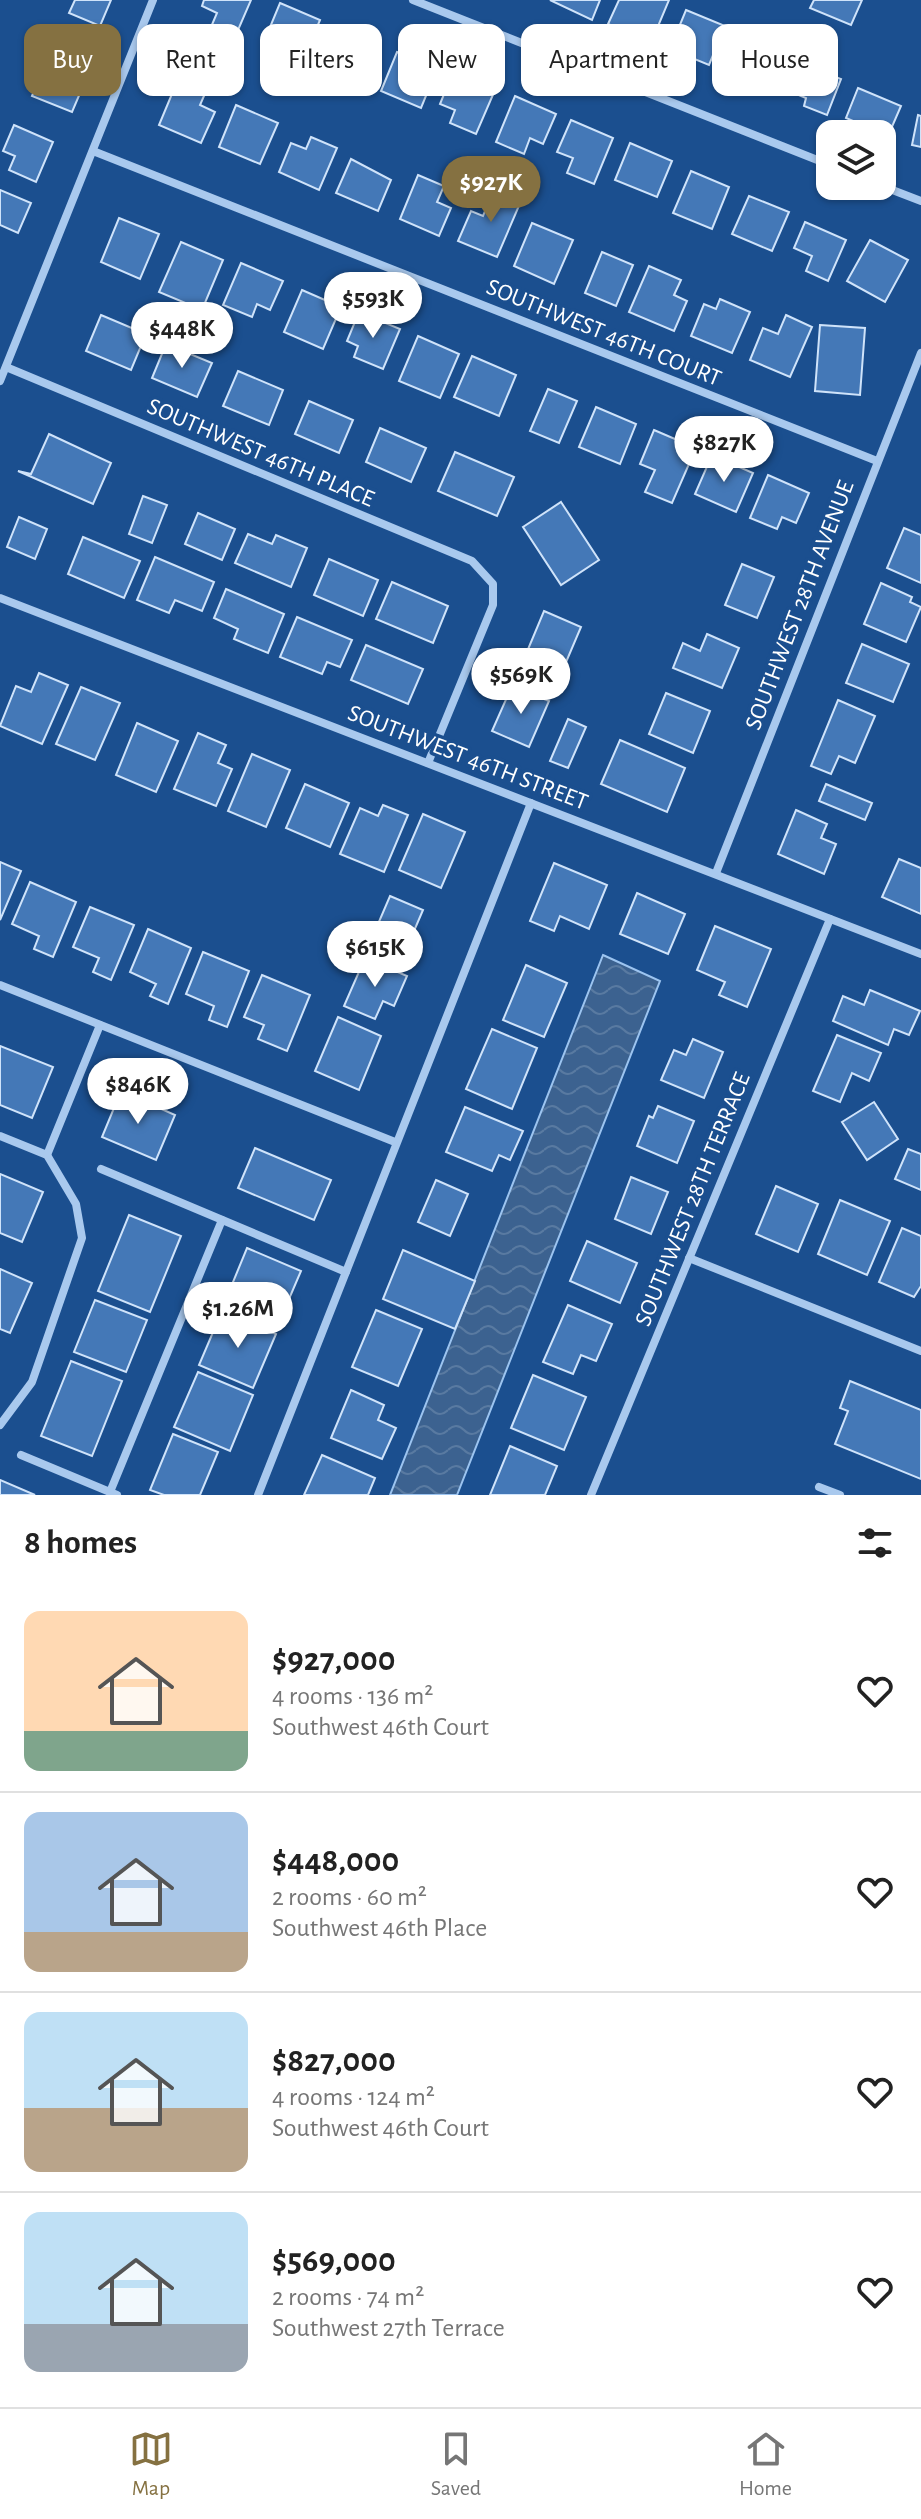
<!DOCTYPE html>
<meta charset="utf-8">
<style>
body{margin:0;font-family:"Alegreya Sans",sans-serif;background:#f2f2f2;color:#222;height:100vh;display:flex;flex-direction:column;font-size:30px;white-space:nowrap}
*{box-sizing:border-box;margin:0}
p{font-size:26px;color:#767676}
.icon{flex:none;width:44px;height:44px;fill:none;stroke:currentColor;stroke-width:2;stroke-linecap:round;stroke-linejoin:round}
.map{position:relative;height:1495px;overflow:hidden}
.sheet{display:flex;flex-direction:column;background:#fff;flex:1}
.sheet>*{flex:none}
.top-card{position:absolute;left:24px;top:24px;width:874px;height:72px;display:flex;gap:16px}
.fabs{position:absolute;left:816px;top:120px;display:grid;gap:16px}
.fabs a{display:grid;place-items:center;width:80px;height:80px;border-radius:16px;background:#fff;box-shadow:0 2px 6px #0004;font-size:40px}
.price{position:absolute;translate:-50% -68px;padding:0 18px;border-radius:28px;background:#fff;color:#222;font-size:26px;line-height:52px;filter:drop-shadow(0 2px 4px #0008)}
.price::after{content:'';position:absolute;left:50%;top:48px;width:24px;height:18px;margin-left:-12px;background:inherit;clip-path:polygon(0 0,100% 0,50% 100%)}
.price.active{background:#857141;color:#fff}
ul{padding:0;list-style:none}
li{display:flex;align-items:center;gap:24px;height:200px;padding:0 24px}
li+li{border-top:2px solid #e0e0e0}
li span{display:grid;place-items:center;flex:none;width:224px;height:160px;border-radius:16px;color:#555}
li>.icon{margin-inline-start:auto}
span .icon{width:96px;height:96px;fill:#fffc;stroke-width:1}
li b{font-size:34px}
h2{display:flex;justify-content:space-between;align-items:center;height:96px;padding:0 24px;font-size:34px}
.chip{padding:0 28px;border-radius:16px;background:#fff;box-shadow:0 2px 6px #0004;font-size:28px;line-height:72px}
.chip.active{background:#857141;color:#fff}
.tab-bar{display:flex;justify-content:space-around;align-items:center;height:112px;border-top:2px solid #e0e0e0;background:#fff;font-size:22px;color:#767676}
.tab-bar a{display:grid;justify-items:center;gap:4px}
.tab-bar .active{color:#857141}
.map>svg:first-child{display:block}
.water{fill:url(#water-waves);stroke:#9cc4f0;stroke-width:2}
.building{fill:#4478b7;stroke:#cfe3fa;stroke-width:2}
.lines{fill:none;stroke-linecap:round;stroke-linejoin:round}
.street{stroke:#a9c9ee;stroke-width:8}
.labels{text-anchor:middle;stroke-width:7;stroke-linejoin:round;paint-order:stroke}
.street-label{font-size:24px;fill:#fff;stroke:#1b4f8f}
</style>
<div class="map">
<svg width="921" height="1495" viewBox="0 0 921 1495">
<defs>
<pattern id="water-waves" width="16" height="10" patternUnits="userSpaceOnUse" patternTransform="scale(2)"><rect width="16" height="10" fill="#3c6290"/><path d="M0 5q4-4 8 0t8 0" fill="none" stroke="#597aa1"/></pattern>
</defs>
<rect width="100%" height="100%" fill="#1b4f8f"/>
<path class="water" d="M603,955L660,981L457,1495H390Z"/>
<g class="building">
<path d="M75,0H111L100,26L69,13Z"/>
<path d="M204,0H251L235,37L211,27L217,13L202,6Z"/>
<path d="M550,0H600L592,20Z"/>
<path d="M619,0H669L651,43L608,24Z"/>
<path d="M814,0H862L851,25L810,8Z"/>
<path d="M280,3L320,20L303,61L263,44Z"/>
<path d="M686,10L725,26L709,65L670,49Z"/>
<path d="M340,28L379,44L360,90L321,73Z"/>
<path d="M744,33L786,51L769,92L726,74Z"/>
<path d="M397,52L437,69L421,108L381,91Z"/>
<path d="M62,58L90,70L72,112L32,96L43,70L55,75Z"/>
<path d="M799,63L841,79L827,115L804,106L806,98L789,91Z"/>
<path d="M453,72L495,90L476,134L450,123L455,110L440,104Z"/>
<path d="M179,77L207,89L200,105L215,112L201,143L159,125Z"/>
<path d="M858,88L901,106L888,136L846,118Z"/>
<path d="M515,96L556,114L543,144L530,138L524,154L496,142Z"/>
<path d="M236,105L278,123L260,164L219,147Z"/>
<path d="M918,115L921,116V147L912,145Z"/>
<path d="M571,120L613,138L594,184L567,173L573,158L557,152Z"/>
<path d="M14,125L53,142L36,182L9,170L15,156L3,151Z"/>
<path d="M311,137L337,148L319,190L279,172L291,143L306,149Z"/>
<path d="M630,143L672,161L657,197L615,180Z"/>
<path d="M351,159L391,180L378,211L336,193Z"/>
<path d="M691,171L729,187L712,229L673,213Z"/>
<path d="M418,175L444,186L437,202L451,208L439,236L400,219Z"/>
<path d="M0,190L31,203L18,233L0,225Z"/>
<path d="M494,190L521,201L497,257L458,241L471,211L483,216Z"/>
<path d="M749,196L789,212L772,251L732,234Z"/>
<path d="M119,218L159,234L140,279L101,262Z"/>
<path d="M805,222L846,240L828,281L806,271L812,256L794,248Z"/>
<path d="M532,223L573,240L554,284L514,266Z"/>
<path d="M870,240L908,260L885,302L847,281Z"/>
<path d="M181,242L223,260L202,310L159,292Z"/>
<path d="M602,252L633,265L616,306L585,293Z"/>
<path d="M241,263L283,281L270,310L257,304L252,317L223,305Z"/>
<path d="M649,266L681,280L674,295L687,301L674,331L629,312Z"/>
<path d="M302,290L341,307L323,349L284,332Z"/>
<path d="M720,299L750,312L732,353L691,336L704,304L716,309Z"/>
<path d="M359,312L400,329L383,369L354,357L358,346L347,341Z"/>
<path d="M101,315L146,334L131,370L86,351Z"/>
<path d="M786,315L812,327L790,377L750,360L763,328L778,334Z"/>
<path d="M820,325L865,328L860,395L815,391Z"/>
<path d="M418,336L459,354L440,398L399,381Z"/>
<path d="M166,344L212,363L197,397L152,378Z"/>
<path d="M472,356L516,375L499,416L454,397Z"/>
<path d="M238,371L283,390L269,425L223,406Z"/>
<path d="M548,389L577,401L559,443L530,431Z"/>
<path d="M309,401L353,420L339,453L295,434Z"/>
<path d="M596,407L636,424L620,464L579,447Z"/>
<path d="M380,428L426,448L411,482L366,462Z"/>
<path d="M654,430L696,448L672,503L645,492L655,470L640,464Z"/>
<path d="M49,434L111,463L93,504L18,471L31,474Z"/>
<path d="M455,452L514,477L497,516L438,491Z"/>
<path d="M712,455L753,473L736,512L695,494Z"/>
<path d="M768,475L809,493L796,523L782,517L777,529L750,518Z"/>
<path d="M143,496L167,505L152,543L129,534Z"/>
<path d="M561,502L599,560L561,585L523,527Z"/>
<path d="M198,513L235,529L222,560L185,544Z"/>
<path d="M19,517L47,529L35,559L7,547Z"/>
<path d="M904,528L921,535V583L887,568Z"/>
<path d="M248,534L272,544L276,535L307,548L291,587L235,563Z"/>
<path d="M83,537L140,561L124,598L68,574Z"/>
<path d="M155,557L214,582L202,611L175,600L169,613L137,600Z"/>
<path d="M329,559L378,580L363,616L314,595Z"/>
<path d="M742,564L774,577L757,618L725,605Z"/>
<path d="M392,582L448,606L433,643L376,619Z"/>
<path d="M881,583L912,597L910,602L921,607L906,642L864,624Z"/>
<path d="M226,589L284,614L268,653L234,639L238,629L214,618Z"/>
<path d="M544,611L581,627L558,681L521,666Z"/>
<path d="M297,617L352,640L340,667L327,662L322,674L280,657Z"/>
<path d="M707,634L739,648L722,688L673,668L683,643L700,651Z"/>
<path d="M862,644L909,664L893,702L846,683Z"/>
<path d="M366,645L423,669L408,704L351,680Z"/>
<path d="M39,673L68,685L42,744L0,726L16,686L31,692Z"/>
<path d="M512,686L549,701L529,747L492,731Z"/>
<path d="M81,687L120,703L95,760L56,744Z"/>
<path d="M666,693L710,711L693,753L649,734Z"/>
<path d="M838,700L875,716L855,763L839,756L831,774L811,766Z"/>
<path d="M568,719L586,727L568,768L550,761Z"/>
<path d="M137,723L178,741L156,792L116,775Z"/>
<path d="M198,733L226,745L218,763L232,769L216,806L174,789Z"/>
<path d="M620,740L685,768L667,812L601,784Z"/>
<path d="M252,754L290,770L266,827L228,811Z"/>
<path d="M305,784L349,803L330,847L286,828Z"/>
<path d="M826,784L872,803L865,820L819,801Z"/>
<path d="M383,805L408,815L384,872L340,854L360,808L378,816Z"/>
<path d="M796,810L827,824L821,838L836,844L824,874L778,854Z"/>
<path d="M423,814L465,832L441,888L399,870Z"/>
<path d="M899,859L921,868V914L882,897Z"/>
<path d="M0,862L21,871L0,920Z"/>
<path d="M554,863L607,885L589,929L560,916L554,931L530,921Z"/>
<path d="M30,882L76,902L53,957L34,949L39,936L12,924Z"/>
<path d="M637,893L685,914L668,954L620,934Z"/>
<path d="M390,896L423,910L402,959L369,945Z"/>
<path d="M90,907L134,925L111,980L93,972L99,958L73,947Z"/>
<path d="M715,926L771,949L747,1007L719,995L725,982L697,970Z"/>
<path d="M148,929L191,948L168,1004L150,996L156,984L130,972Z"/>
<path d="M203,952L249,971L227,1027L209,1020L214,1006L186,994Z"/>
<path d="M365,958L407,976L394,1006L383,1001L375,1019L344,1006Z"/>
<path d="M526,965L567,983L544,1037L503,1020Z"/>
<path d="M262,975L310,995L287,1051L258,1039L264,1025L244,1017Z"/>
<path d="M870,990L920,1011L909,1035L894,1029L888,1045L833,1021L843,996L864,1005Z"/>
<path d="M338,1017L381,1036L359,1090L315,1071Z"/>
<path d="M492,1029L537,1048L512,1109L466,1089Z"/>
<path d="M837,1035L881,1053L869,1081L852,1073L840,1102L813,1091Z"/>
<path d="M693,1039L723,1052L704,1098L661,1080L674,1050L686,1055Z"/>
<path d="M0,1046L53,1067L32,1118L0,1105Z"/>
<path d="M121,1091L175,1115L156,1160L102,1137Z"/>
<path d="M874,1102L898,1139L867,1160L842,1122Z"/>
<path d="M658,1106L694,1121L677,1163L637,1146L649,1116L653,1118Z"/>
<path d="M465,1107L523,1131L510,1160L499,1155L492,1171L446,1152Z"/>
<path d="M255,1148L331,1180L314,1220L238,1188Z"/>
<path d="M908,1149L921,1154V1190L895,1179Z"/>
<path d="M0,1174L43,1192L22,1242L0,1233Z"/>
<path d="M631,1177L668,1192L651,1234L615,1219Z"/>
<path d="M436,1180L468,1194L450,1236L418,1222Z"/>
<path d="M776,1186L818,1204L798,1252L756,1234Z"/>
<path d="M840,1200L890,1221L867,1275L818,1254Z"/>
<path d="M129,1215L181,1236L150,1312L98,1291Z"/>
<path d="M902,1228L921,1236V1286L914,1297L879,1282Z"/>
<path d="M587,1241L637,1263L620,1303L570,1281Z"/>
<path d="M247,1248L301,1271L277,1327L224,1304Z"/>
<path d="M403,1250L475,1281L455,1329L383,1299Z"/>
<path d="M0,1269L32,1283L10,1333L0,1329Z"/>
<path d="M95,1300L147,1320L126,1372L74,1352Z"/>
<path d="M568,1305L612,1324L596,1361L581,1355L573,1374L543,1362Z"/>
<path d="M376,1310L422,1329L398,1386L352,1367Z"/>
<path d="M222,1311L276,1334L253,1388L199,1365Z"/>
<path d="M71,1361L122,1381L92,1456L41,1436Z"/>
<path d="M198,1372L253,1395L230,1451L174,1427Z"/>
<path d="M533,1375L586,1397L564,1450L511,1428Z"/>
<path d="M850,1381L921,1410V1479L835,1444L848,1411L840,1408Z"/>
<path d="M351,1390L384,1405L378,1420L396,1428L382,1459L331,1438Z"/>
<path d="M173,1434L218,1452L200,1495H164L150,1490Z"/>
<path d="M510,1446L557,1466L545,1495H490Z"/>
<path d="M322,1455L375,1478L368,1495H304Z"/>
<path d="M0,1480L35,1495H0Z"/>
</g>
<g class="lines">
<g class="street">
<path d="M413,0L830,165"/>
<path d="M93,151L877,461"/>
<path d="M882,186L921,201"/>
<path d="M6,367L472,561L493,584V605L428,763"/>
<path d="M0,381L153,0"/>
<path d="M0,598L921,954"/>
<path d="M716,873L921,353"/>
<path d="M0,985L395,1142"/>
<path d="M0,1136L47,1155L76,1204L82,1238L32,1382L0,1425"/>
<path d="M47,1155L100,1025"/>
<path d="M101,1169L346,1272"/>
<path d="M689,1258L921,1351"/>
<path d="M21,1455L117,1495"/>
<path d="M819,1487L840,1495"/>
<path d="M110,1492L222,1220"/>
<path d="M258,1495L531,803"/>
<path d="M591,1495L830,919"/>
</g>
</g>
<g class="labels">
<g class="street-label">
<text transform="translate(604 332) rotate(22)" y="8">SOUTHWEST 46TH COURT</text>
<text transform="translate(261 452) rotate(23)" y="8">SOUTHWEST 46TH PLACE</text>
<text transform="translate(799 605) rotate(-69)" y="8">SOUTHWEST 28TH AVENUE</text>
<text transform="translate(468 757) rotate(21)" y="8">SOUTHWEST 46TH STREET</text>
<text transform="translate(692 1199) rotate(-68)" y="8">SOUTHWEST 28TH TERRACE</text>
</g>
</g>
</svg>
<div class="fabs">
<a><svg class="icon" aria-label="layers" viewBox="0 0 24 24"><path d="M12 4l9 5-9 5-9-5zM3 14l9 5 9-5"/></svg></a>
</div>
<b class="price active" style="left:491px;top:224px">$927K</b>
<b class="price" style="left:373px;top:340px">$593K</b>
<b class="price" style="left:182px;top:370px">$448K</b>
<b class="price" style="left:724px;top:484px">$827K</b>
<b class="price" style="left:521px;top:716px">$569K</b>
<b class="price" style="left:375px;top:989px">$615K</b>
<b class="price" style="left:138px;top:1126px">$846K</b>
<b class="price" style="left:238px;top:1350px">$1.26M</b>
<div class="top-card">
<a class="chip active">Buy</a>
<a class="chip">Rent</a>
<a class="chip">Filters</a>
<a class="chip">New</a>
<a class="chip">Apartment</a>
<a class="chip">House</a>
</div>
</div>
<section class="sheet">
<h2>8 homes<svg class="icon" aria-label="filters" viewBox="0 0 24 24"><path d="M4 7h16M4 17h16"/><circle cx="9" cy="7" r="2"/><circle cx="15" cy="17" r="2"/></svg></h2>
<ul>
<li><span style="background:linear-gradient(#ffd9b3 75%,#7fa58c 0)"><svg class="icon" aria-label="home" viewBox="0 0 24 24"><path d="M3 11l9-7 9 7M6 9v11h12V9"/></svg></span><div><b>$927,000</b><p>4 rooms · 136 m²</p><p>Southwest 46th Court</p></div><svg class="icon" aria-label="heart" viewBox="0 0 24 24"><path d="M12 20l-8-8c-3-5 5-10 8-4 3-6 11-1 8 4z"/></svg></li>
<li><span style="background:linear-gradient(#a9c7e8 75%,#b9a48a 0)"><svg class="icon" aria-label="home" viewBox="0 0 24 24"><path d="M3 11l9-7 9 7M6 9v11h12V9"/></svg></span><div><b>$448,000</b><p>2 rooms · 60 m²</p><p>Southwest 46th Place</p></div><svg class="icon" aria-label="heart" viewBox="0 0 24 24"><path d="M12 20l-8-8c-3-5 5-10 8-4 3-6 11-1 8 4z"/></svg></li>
<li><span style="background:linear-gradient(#bfe0f5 60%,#b9a48a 0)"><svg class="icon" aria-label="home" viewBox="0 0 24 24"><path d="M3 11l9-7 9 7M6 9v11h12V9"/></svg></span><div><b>$827,000</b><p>4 rooms · 124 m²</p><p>Southwest 46th Court</p></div><svg class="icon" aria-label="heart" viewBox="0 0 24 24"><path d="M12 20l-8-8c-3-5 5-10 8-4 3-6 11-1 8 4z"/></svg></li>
<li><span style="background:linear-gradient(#bfe0f5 70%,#9aa5b1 0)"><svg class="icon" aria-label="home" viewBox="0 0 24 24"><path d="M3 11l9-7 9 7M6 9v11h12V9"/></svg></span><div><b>$569,000</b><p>2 rooms · 74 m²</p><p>Southwest 27th Terrace</p></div><svg class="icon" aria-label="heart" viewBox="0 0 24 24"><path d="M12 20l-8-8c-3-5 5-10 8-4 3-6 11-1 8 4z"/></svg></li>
</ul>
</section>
<nav class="tab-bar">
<a class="active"><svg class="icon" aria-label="map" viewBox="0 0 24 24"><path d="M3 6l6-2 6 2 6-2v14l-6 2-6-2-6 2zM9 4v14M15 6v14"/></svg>Map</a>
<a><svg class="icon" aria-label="saved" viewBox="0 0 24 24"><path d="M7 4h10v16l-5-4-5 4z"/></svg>Saved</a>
<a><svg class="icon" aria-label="home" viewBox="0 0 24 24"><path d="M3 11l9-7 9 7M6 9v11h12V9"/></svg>Home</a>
</nav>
